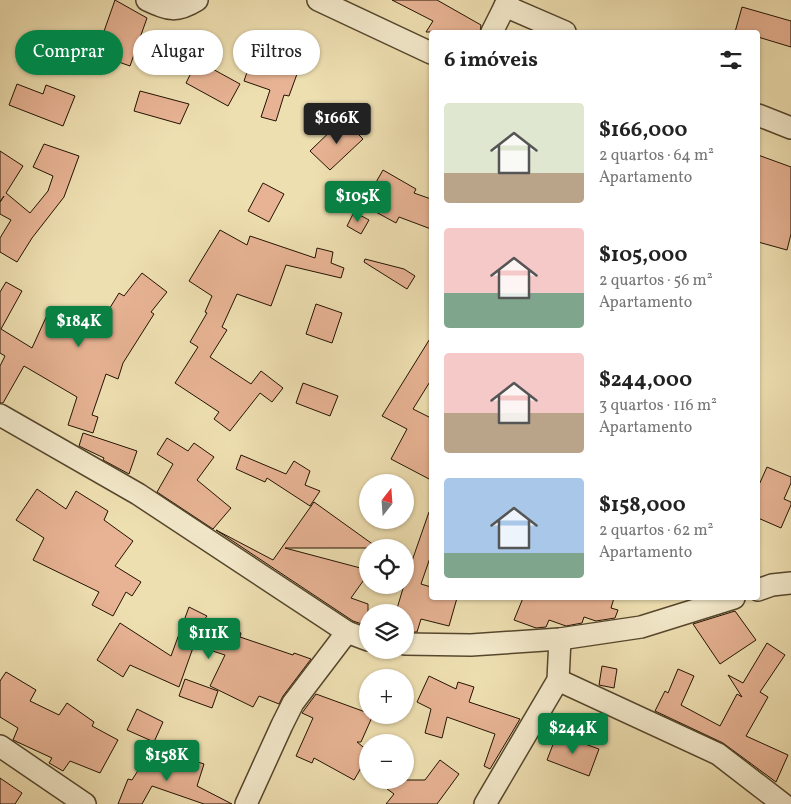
<!DOCTYPE html>
<html lang="pt">
<meta charset="utf-8">
<style>
body{margin:0;font-family:Vollkorn,serif;background:#f2f2f2;color:#222;height:100vh;display:flex;flex-direction:column;font-size:19px;white-space:nowrap}
*{box-sizing:border-box;margin:0}
p{font-size:16px;color:#767676}
.icon{flex:none;width:28px;height:28px;fill:none;stroke:currentColor;stroke-width:2;stroke-linecap:round;stroke-linejoin:round}
.map{position:relative;flex:1;overflow:hidden}
.panel{position:absolute;left:429px;top:30px;width:331px;height:570px;display:flex;flex-direction:column;background:#fff;border-radius:5px;box-shadow:0 1px 4px #0004}
.panel>*{flex:none}
.banner{position:absolute;left:15px;top:30px;width:339px;height:45px;display:flex;gap:10px}
.needle{width:32px;rotate:17deg}
.buttons{position:absolute;left:359px;top:474px;display:grid;gap:10px}
.buttons a{display:grid;place-items:center;width:55px;height:55px;border-radius:50%;background:#fff;box-shadow:0 1px 4px #0004;font-size:25px}
.price{position:absolute;translate:-50% -42px;padding:0 11px;border-radius:5px;background:#0b8043;color:#fff;font-size:16px;line-height:32px;filter:drop-shadow(0 1px 2px #0008)}
.price::after{content:'';position:absolute;left:50%;top:30px;width:15px;height:11px;margin-left:-8px;background:inherit;clip-path:polygon(0 0,100% 0,50% 100%)}
.price.on{background:#222;color:#fff}
ul{padding:0;list-style:none}
li{display:flex;align-items:center;gap:15px;height:125px;padding:0 15px}
li span{display:grid;place-items:center;flex:none;width:140px;height:100px;border-radius:5px;color:#555}
li>.icon{margin-inline-start:auto}
span .icon{width:60px;height:60px;fill:#fffc;stroke-width:1}
li b{font-size:21px}
h2{display:flex;justify-content:space-between;align-items:center;height:60px;padding:0 15px;font-size:21px}
.tag{padding:0 18px;border-radius:22px;background:#fff;box-shadow:0 1px 4px #0004;font-size:18px;line-height:45px}
.tag.on{background:#0b8043;color:#fff}
.map>svg:first-child{display:block}
.building{fill:#e7b394;stroke:#221300}
.lines{fill:none;stroke-linecap:round;stroke-linejoin:round}
.street-casing{stroke:#55462c;stroke-width:24}
.street{stroke:#f4eacc;stroke-width:21}
</style>
<div class="map">
<svg width="791" height="804" viewBox="0 0 791 804">
<rect width="100%" height="100%" fill="#eedfb1"/>
<filter id="stains"><feTurbulence type="fractalNoise" baseFrequency=".004" numOctaves="4"/><feColorMatrix values="0 0 0 0 .2 0 0 0 0 .09 0 0 0 0 .02 0 0 0 .5 -.17"/></filter>
<radialGradient id="worn" r=".72"><stop offset=".6" stop-color="#630" stop-opacity="0"/><stop offset="1" stop-color="#630" stop-opacity=".3"/></radialGradient>
<g class="building">
<path d="M115,0L147,18L130,66L96,54Z"/>
<path d="M392,0H437L481,25L480,32H426L433,21Z"/>
<path d="M742,7L791,21V47L758,37V32H735Z"/>
<path d="M260,34L284,42L279,55L301,63L289,96L284,95L276,121L261,117L270,90L244,81Z"/>
<path d="M184,41L203,53L198,61L240,84L228,106L186,83L192,71L172,60Z"/>
<path d="M17,84L43,94L46,85L75,96L63,126L9,105Z"/>
<path d="M140,91L189,104L180,124L134,111Z"/>
<path d="M343,119L363,139L330,170L310,151Z"/>
<path d="M44,144L79,156L64,197L32,238L17,262L0,252V238L11,220L0,214V202L4,196L0,202V151L23,166L6,193L30,213L48,191L53,176L33,167Z"/>
<path d="M758,155L791,167V234L787,250L758,242Z"/>
<path d="M383,170L416,189L414,193L431,199V229L399,217L396,223L363,205Z"/>
<path d="M263,183L284,194L269,222L248,211Z"/>
<path d="M354,212L369,220L361,234L347,226Z"/>
<path d="M220,230L247,245L250,236L315,258L317,248L333,252L331,263L344,268L341,278L286,265L271,306L237,294L222,327L227,330L210,357L251,384L261,371L283,388L272,402L260,393L230,431L214,419L219,412L175,383L198,347L190,342L207,313L205,312L212,296L189,281Z"/>
<path d="M365,259L404,269L415,276L407,289L364,262Z"/>
<path d="M142,273L167,292L151,312L154,314L123,363L118,379L106,374L92,415L98,417L93,433L68,425L77,397L24,366L3,403H0V366L5,356L0,353V292L6,282L22,291L1,329L32,348L48,313L94,334L119,293L124,296Z"/>
<path d="M316,304L342,313L332,343L306,334Z"/>
<path d="M431,337V380L413,409L431,418V480L391,459L407,429L382,416Z"/>
<path d="M303,383L338,396L330,416L296,403Z"/>
<path d="M83,433L137,451L129,474L103,460L104,458L79,446Z"/>
<path d="M167,438L188,451L194,443L214,457L197,480L231,508L213,529L157,492L173,464L157,454Z"/>
<path d="M241,455L286,474L294,461L310,471L305,485L320,491L310,506L267,478L265,482L236,469Z"/>
<path d="M767,467L791,477V483L784,499L791,502V505L781,528L758,518V487Z"/>
<path d="M37,489L66,509L76,491L108,511L104,520L133,541L115,566L141,582L132,596L126,592L113,616L92,605L99,592L33,560L44,538L16,520Z"/>
<path d="M314,502L378,548H285L368,570V574L351,598L368,604V626L353,621L216,530L273,560Z"/>
<path d="M429,512L431,513V555L421,584L431,587V598H457L449,626L421,619L417,632H405V612H396L404,585H405V581Z"/>
<path d="M523,598H614L611,608L618,610L615,618L596,621L584,617L582,623L566,626L549,620L546,627L536,628L514,620Z"/>
<path d="M189,607L207,616L204,620L241,633L240,637L293,655L294,653L311,659L283,696L279,704L259,696L253,707L210,686L225,655L194,645L179,687L130,665L123,677L97,660L120,623L171,656Z"/>
<path d="M735,611L756,640L720,664L693,624Z"/>
<path d="M767,643L785,655L760,692L768,697L746,736L788,755L776,782L723,743L655,711L665,691L668,693L678,669L694,676L681,705L720,726L737,694L742,697L728,675L743,683Z"/>
<path d="M602,666L617,669L614,688L599,685Z"/>
<path d="M6,672L36,690L30,701L59,715L67,703L94,722L92,726L118,740L100,773L70,761L63,771L49,763L52,758L13,740L18,728L0,717V681Z"/>
<path d="M429,676L456,689L458,682L474,687L469,702L520,719L490,769L484,766L495,734L447,717L442,738L425,733L431,709L417,702Z"/>
<path d="M185,679L218,691L212,708L179,696Z"/>
<path d="M316,694L368,713V715H373L361,742H357L368,751V756L354,780L314,758L312,763L296,756L313,718L302,713Z"/>
<path d="M137,709L163,722L154,742L127,730Z"/>
<path d="M557,734L599,749L589,776L547,760Z"/>
<path d="M151,750L184,771L189,759L204,764L197,786L232,804H204L152,786L142,804H118L128,779L132,780Z"/>
<path d="M440,760L459,774L437,804H386L394,794L375,780H425Z"/>
<path d="M0,778L22,793L15,804H0Z"/>
</g>
<g class="lines">
<defs>
<g id="street">
<path d="M147,0C169,10 176,13 197,0"/>
<path d="M318,0L431,53"/>
<path d="M505,6L565,32"/>
<path d="M492,32L508,0"/>
<path d="M758,115L791,128"/>
<path d="M0,415L138,494L347,632L368,640"/>
<path d="M758,590L772,585L791,583"/>
<path d="M405,644L471,645L560,639L641,627L734,598"/>
<path d="M558,680L718,754L783,804"/>
<path d="M0,746L85,804"/>
<path d="M246,804L282,725L293,703L347,632"/>
<path d="M485,804L558,680L560,639"/>
</g>
</defs>
<use href="#street" class="street-casing"/>
<use href="#street" class="street"/>
</g>
<rect width="100%" height="100%" filter="url(#stains)"/>
<rect width="100%" height="100%" fill="url(#worn)"/>
</svg>
<div class="buttons">
<a><svg class="needle" viewBox="-14 -14 28 28"><path d="M0-13l5 13h-10z" fill="#e53935"/><path d="M0 13l5-13h-10z" fill="#767676"/></svg></a>
<a><svg class="icon" aria-label="locate" viewBox="0 0 24 24"><circle cx="12" cy="12" r="6"/><path d="M12 2v4M12 18v4M2 12h4M18 12h4"/></svg></a>
<a><svg class="icon" aria-label="layers" viewBox="0 0 24 24"><path d="M12 4l9 5-9 5-9-5zM3 14l9 5 9-5"/></svg></a>
<a>+</a>
<a>−</a>
</div>
<b class="price on" style="left:337px;top:145px">$166K</b>
<b class="price" style="left:358px;top:223px">$105K</b>
<b class="price" style="left:79px;top:348px">$184K</b>
<b class="price" style="left:209px;top:660px">$111K</b>
<b class="price" style="left:573px;top:755px">$244K</b>
<b class="price" style="left:167px;top:782px">$158K</b>
<div class="banner">
<a class="tag on">Comprar</a>
<a class="tag">Alugar</a>
<a class="tag">Filtros</a>
</div>
<section class="panel">
<h2>6 imóveis<svg class="icon" aria-label="filters" viewBox="0 0 24 24"><path d="M4 7h16M4 17h16"/><circle cx="9" cy="7" r="2"/><circle cx="15" cy="17" r="2"/></svg></h2>
<ul>
<li><span style="background:linear-gradient(#dfe7d0 70%,#b9a48a 0)"><svg class="icon" aria-label="home" viewBox="0 0 24 24"><path d="M3 11l9-7 9 7M6 9v11h12V9"/></svg></span><div><b>$166,000</b><p>2 quartos · 64 m²</p><p>Apartamento</p></div></li>
<li><span style="background:linear-gradient(#f6c9c9 65%,#7fa58c 0)"><svg class="icon" aria-label="home" viewBox="0 0 24 24"><path d="M3 11l9-7 9 7M6 9v11h12V9"/></svg></span><div><b>$105,000</b><p>2 quartos · 56 m²</p><p>Apartamento</p></div></li>
<li><span style="background:linear-gradient(#f6c9c9 60%,#b9a48a 0)"><svg class="icon" aria-label="home" viewBox="0 0 24 24"><path d="M3 11l9-7 9 7M6 9v11h12V9"/></svg></span><div><b>$244,000</b><p>3 quartos · 116 m²</p><p>Apartamento</p></div></li>
<li><span style="background:linear-gradient(#a9c7e8 75%,#7fa58c 0)"><svg class="icon" aria-label="home" viewBox="0 0 24 24"><path d="M3 11l9-7 9 7M6 9v11h12V9"/></svg></span><div><b>$158,000</b><p>2 quartos · 62 m²</p><p>Apartamento</p></div></li>
</ul>
</section>
</div>
